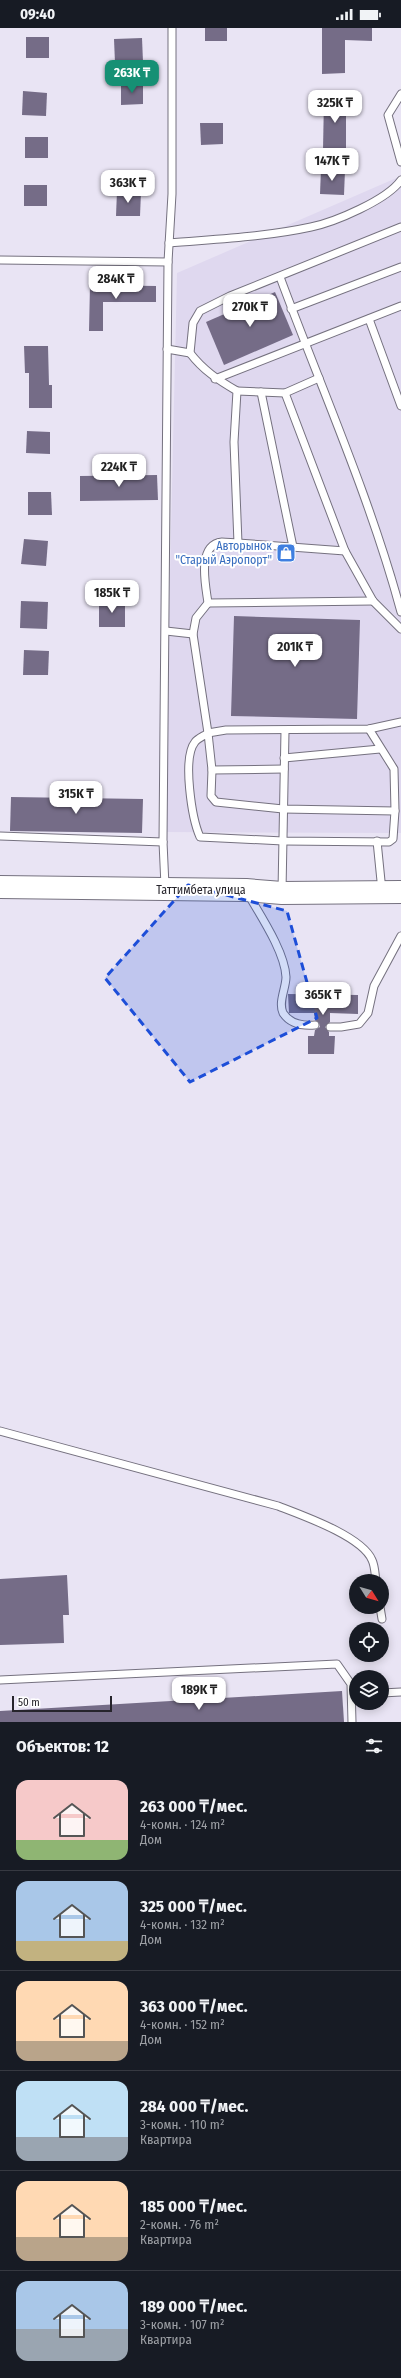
<!DOCTYPE html>
<html lang="ru">
<meta charset="utf-8">
<style>
body{margin:0;font-family:"Fira Sans Condensed",sans-serif;background:#20242c;color:#f1f3f6;height:100vh;display:flex;flex-direction:column;font-size:15px;white-space:nowrap}
*{box-sizing:border-box;margin:0}
p{font-size:13px;color:#9ea1a6}
.icon{flex:none;width:22px;height:22px;fill:none;stroke:currentColor;stroke-width:2;stroke-linecap:round;stroke-linejoin:round}
.map{position:relative;height:1694px;overflow:hidden}
.side{display:flex;flex-direction:column;background:#171b24;flex:1}
.side>*{flex:none}
.needle{width:26px;rotate:127deg}
.controls{position:absolute;left:349px;top:1546px;display:grid;gap:8px}
.controls a{display:grid;place-items:center;width:40px;height:40px;border-radius:50%;background:#171b24;box-shadow:0 2px 10px #0003;font-size:20px}
.scale{position:absolute;left:12px;bottom:10px;width:100px;box-sizing:border-box;padding-left:4px;border:2px solid #26242b;border-top:0;font-size:11px;line-height:14px;white-space:nowrap;color:#26242b;-webkit-text-stroke:3px #fff;paint-order:stroke}
.price{position:absolute;translate:-50% -34px;padding:0 9px;border-radius:8px;background:#fff;color:#222;font-size:13px;line-height:26px;filter:drop-shadow(0 1px 2px #0008)}
.price::after{content:'';position:absolute;left:50%;top:24px;width:12px;height:9px;margin-left:-6px;background:inherit;clip-path:polygon(0 0,100% 0,50% 100%)}
.price.selected{background:#169074;color:#fff}
ul{padding:0;list-style:none}
li{display:flex;align-items:center;gap:12px;height:100px;padding:0 16px}
li+li{border-top:1px solid #363941}
li span{display:grid;place-items:center;flex:none;width:112px;height:80px;border-radius:12px;color:#555}
li>.icon{margin-inline-start:auto}
span .icon{width:48px;height:48px;fill:#fffc;stroke-width:1}
li b{font-size:17px}
h2{display:flex;justify-content:space-between;align-items:center;height:48px;padding:0 16px;font-size:17px}
.status{display:flex;justify-content:space-between;align-items:center;height:28px;padding:0 20px;background:#171b24;direction:ltr}
.status svg{height:11px;fill:currentColor}
.map>svg:first-child{display:block}
.built{fill:#dfd8ef}
.building{fill:#756c87}
.lines{fill:none;stroke-linecap:round;stroke-linejoin:round}
.service-casing{stroke:#75717f;stroke-width:9}
.primary-casing{stroke:#75717f;stroke-width:24}
.service{stroke:#fff;stroke-width:7}
.primary{stroke:#fff;stroke-width:22}
.marked{fill:#1d4ed8;fill-opacity:0.2;stroke:#1d4ed8;stroke-width:3;stroke-dasharray:8 5;stroke-linejoin:round}
.labels{text-anchor:middle;stroke-width:4;stroke-linejoin:round;paint-order:stroke}
.shop-label{font-size:12px;fill:#366cbe;stroke:#fff;text-anchor:end}
.street-label{font-size:12px;fill:#26242b;stroke:#fff}
</style>
<div class="status"><b>09:40</b><svg viewBox="0 0 49 12"><path d="M0 12V9h3v3zM5 12V6h3v6zM10 12V3h3v9zM15 12V0h3v12zM26 1h20v11H26zM47 4h2v5h-2z"/></svg></div>
<div class="map">
<svg width="401" height="1694" viewBox="0 0 401 1694">
<rect width="100%" height="100%" fill="#e9e4f4"/>
<path class="built" d="M401,148V805L164,804L177,245Z"/>
<g class="building">
<rect x="205" y="0" width="22" height="13"/>
<path d="M322,0H372V13L345,12V45L322,46Z"/>
<rect x="26" y="9" width="23" height="21"/>
<path d="M142,10L143,34L115,35L114,11Z"/>
<path d="M121,55H143V76L121,77Z"/>
<path d="M23,63L47,65L46,88L22,87Z"/>
<path d="M324,70H346V122H323Z"/>
<path d="M200,95H223V116L201,117Z"/>
<rect x="25" y="109" width="23" height="21"/>
<path d="M321,141L345,142L344,167L320,166Z"/>
<rect x="24" y="157" width="23" height="21"/>
<path d="M117,163L141,164L140,188H116Z"/>
<path d="M90,257L156,258V274H103V303H89Z"/>
<path d="M275,264L293,307L224,337L206,294Z"/>
<path d="M24,318H48L49,357H52V380H29V345H25Z"/>
<path d="M27,403L50,404V426L26,425Z"/>
<path d="M157,447L158,472L80,473V448Z"/>
<path d="M28,464H51L52,487H28Z"/>
<path d="M24,511L48,513L46,538L21,536Z"/>
<path d="M21,573L48,574L47,601L20,600Z"/>
<rect x="99" y="574" width="26" height="25"/>
<path d="M234,588L360,592L357,691L231,688Z"/>
<path d="M24,622L49,623L48,647H23Z"/>
<path d="M11,769L143,771L142,805L10,803Z"/>
<path d="M288,966L358,967V986L330,985V994L325,999L329,1004V1008H335L334,1026H308V1008H314L315,1002L320,999L319,995L315,992L314,985H289Z"/>
<path d="M67,1547L69,1587H63L64,1615L0,1617V1551Z"/>
<path d="M342,1663L344,1694H0V1683Z"/>
</g>
<g class="lines">
<defs>
<g id="service">
<path d="M401,66L388,87L401,134"/>
<path d="M401,199L230,268L200,283L193,295L190,325C203,342 218,352 237,363L234,414L238,515C233,515 227,514 222,514C196,517 206,559 208,575L196,590L193,606L208,705L226,702L369,701L401,694"/>
<path d="M169,215C216,211 265,209 311,199C335,194 387,172 401,152"/>
<path d="M0,232L168,234L172,166V0"/>
<path d="M280,249C321,360 370,469 401,584"/>
<path d="M291,281L401,239"/>
<path d="M369,291L401,378"/>
<path d="M167,321L190,325"/>
<path d="M215,351L401,278"/>
<path d="M237,363L285,365L319,350"/>
<path d="M261,364L293,519"/>
<path d="M285,365L345,523L373,573L401,601"/>
<path d="M238,515L345,523"/>
<path d="M208,575L373,573"/>
<path d="M166,603L193,606"/>
<path d="M284,730L380,721"/>
<path d="M284,741L212,742L208,705C204,708 198,710 195,714C182,730 192,791 200,809L283,813L389,814L393,811L395,783L394,741L369,701"/>
<path d="M212,742L211,768L216,774L283,781L395,783"/>
<path d="M0,808L163,814"/>
<path d="M377,813L382,863"/>
<path d="M165,858L163,814L168,234"/>
<path d="M282,863L285,703"/>
<path d="M248,866C260,887 285,924 286,949C286,960 278,974 283,985C290,996 303,998 315,997"/>
<path d="M330,999H341L359,996L368,985L374,958L401,908"/>
<path d="M0,1403L278,1478C301,1487 362,1508 372,1532C375,1538 375,1547 376,1553"/>
<path d="M380,1579L382,1591"/>
<path d="M0,1652L337,1636L351,1656L352,1694"/>
<path d="M382,1665L401,1664"/>
</g>
<path id="primary" d="M0,859L246,862L282,865L401,864"/>
</defs>
<use href="#service" class="service-casing"/>
<use href="#primary" class="primary-casing"/>
<use href="#service" class="service"/>
<use href="#primary" class="primary"/>
</g>
<path class="marked" d="M188,857L287,883L317,990L190,1054L105,950Z"/>
<defs>
<symbol id="shop-square" viewBox="-11 -11 22 22"><rect x="-9" y="-9" width="18" height="18" rx="4" fill="#3f7fe0" stroke="#fff"/><path d="M-5-2.5h2.3a2.7 3.5 0 0 1 5.4 0H5L5.5 6h-11ZM-1.5-2.5h3a1.5 2.3 0 0 0-3 0Z" fill="#fff"/></symbol>
</defs>
<g fill-rule="evenodd">
<use href="#shop-square" x="275" y="514" width="22" height="22"/>
</g>
<g class="labels">
<g class="shop-label">
<text x="272" y="522">Авторынок<tspan x="272" dy="14">"Старый Аэропорт"</tspan></text>
</g>
<g class="street-label">
<text x="201" y="866">Таттимбета улица</text>
</g>
</g>
</svg>
<div class="controls">
<a><svg class="needle" viewBox="-14 -14 28 28"><path d="M0-13l5 13h-10z" fill="#e53935"/><path d="M0 13l5-13h-10z" fill="#9ea1a6"/></svg></a>
<a><svg class="icon" aria-label="locate" viewBox="0 0 24 24"><circle cx="12" cy="12" r="6"/><path d="M12 2v4M12 18v4M2 12h4M18 12h4"/></svg></a>
<a><svg class="icon" aria-label="layers" viewBox="0 0 24 24"><path d="M12 4l9 5-9 5-9-5zM3 14l9 5 9-5"/></svg></a>
</div>
<div class="scale">50 m</div>
<b class="price selected" style="left:132px;top:66px">263K ₸</b>
<b class="price" style="left:335px;top:96px">325K ₸</b>
<b class="price" style="left:332px;top:154px">147K ₸</b>
<b class="price" style="left:128px;top:176px">363K ₸</b>
<b class="price" style="left:116px;top:272px">284K ₸</b>
<b class="price" style="left:250px;top:300px">270K ₸</b>
<b class="price" style="left:119px;top:460px">224K ₸</b>
<b class="price" style="left:112px;top:586px">185K ₸</b>
<b class="price" style="left:295px;top:640px">201K ₸</b>
<b class="price" style="left:76px;top:787px">315K ₸</b>
<b class="price" style="left:323px;top:988px">365K ₸</b>
<b class="price" style="left:199px;top:1683px">189K ₸</b>
</div>
<section class="side">
<h2>Объектов: 12<svg class="icon" aria-label="filters" viewBox="0 0 24 24"><path d="M4 7h16M4 17h16"/><circle cx="9" cy="7" r="2"/><circle cx="15" cy="17" r="2"/></svg></h2>
<ul>
<li><span style="background:linear-gradient(#f6c9c9 75%,#8fb573 0)"><svg class="icon" aria-label="home" viewBox="0 0 24 24"><path d="M3 11l9-7 9 7M6 9v11h12V9"/></svg></span><div><b>263 000 ₸/мес.</b><p>4-комн. · 124 m²</p><p>Дом</p></div></li>
<li><span style="background:linear-gradient(#a9c7e8 75%,#c2b280 0)"><svg class="icon" aria-label="home" viewBox="0 0 24 24"><path d="M3 11l9-7 9 7M6 9v11h12V9"/></svg></span><div><b>325 000 ₸/мес.</b><p>4-комн. · 132 m²</p><p>Дом</p></div></li>
<li><span style="background:linear-gradient(#ffd9b3 75%,#b9a48a 0)"><svg class="icon" aria-label="home" viewBox="0 0 24 24"><path d="M3 11l9-7 9 7M6 9v11h12V9"/></svg></span><div><b>363 000 ₸/мес.</b><p>4-комн. · 152 m²</p><p>Дом</p></div></li>
<li><span style="background:linear-gradient(#bfe0f5 70%,#9aa5b1 0)"><svg class="icon" aria-label="home" viewBox="0 0 24 24"><path d="M3 11l9-7 9 7M6 9v11h12V9"/></svg></span><div><b>284 000 ₸/мес.</b><p>3-комн. · 110 m²</p><p>Квартира</p></div></li>
<li><span style="background:linear-gradient(#ffd9b3 70%,#b9a48a 0)"><svg class="icon" aria-label="home" viewBox="0 0 24 24"><path d="M3 11l9-7 9 7M6 9v11h12V9"/></svg></span><div><b>185 000 ₸/мес.</b><p>2-комн. · 76 m²</p><p>Квартира</p></div></li>
<li><span style="background:linear-gradient(#a9c7e8 60%,#9aa5b1 0)"><svg class="icon" aria-label="home" viewBox="0 0 24 24"><path d="M3 11l9-7 9 7M6 9v11h12V9"/></svg></span><div><b>189 000 ₸/мес.</b><p>3-комн. · 107 m²</p><p>Квартира</p></div></li>
</ul>
</section>
